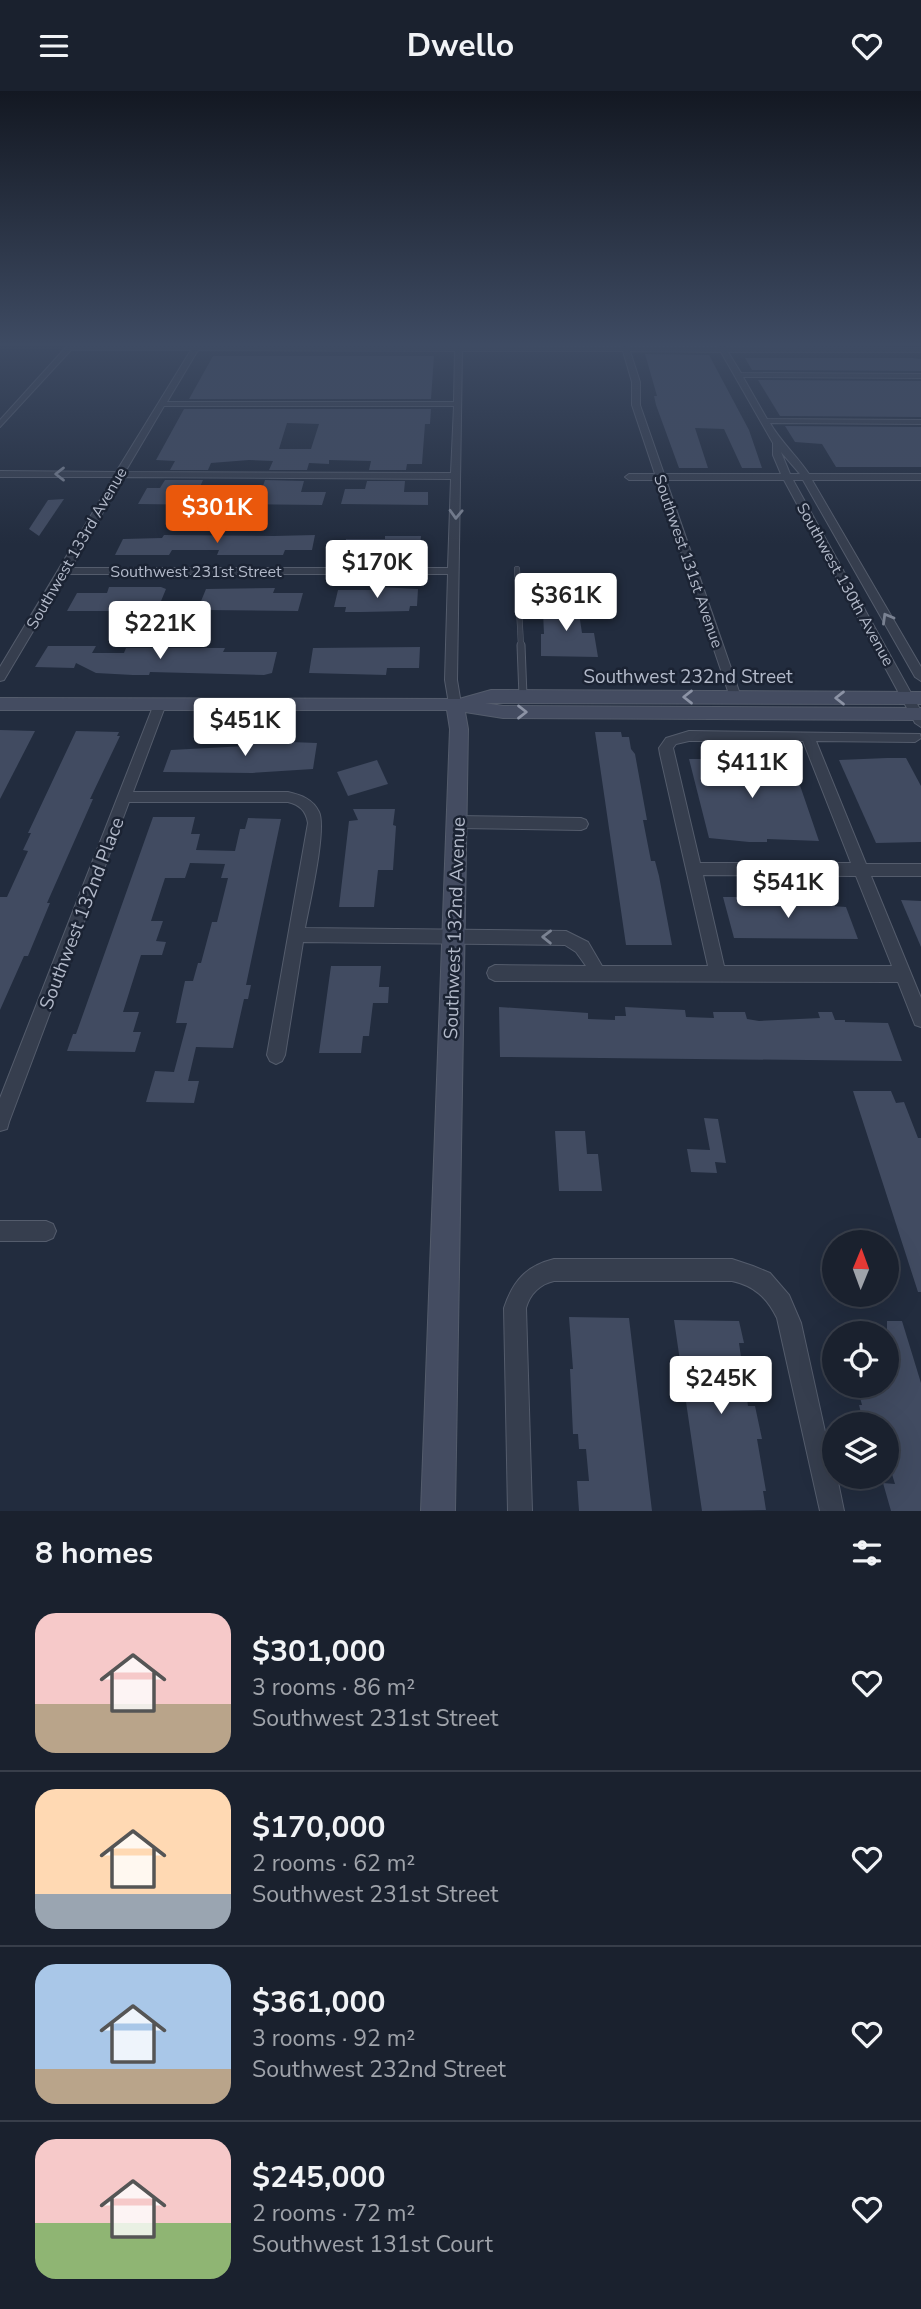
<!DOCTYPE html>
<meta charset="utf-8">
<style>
body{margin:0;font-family:"Nunito Sans",sans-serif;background:#232936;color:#f1f3f6;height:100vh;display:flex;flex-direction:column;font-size:26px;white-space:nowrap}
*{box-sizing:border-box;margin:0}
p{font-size:23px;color:#9fa3aa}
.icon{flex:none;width:38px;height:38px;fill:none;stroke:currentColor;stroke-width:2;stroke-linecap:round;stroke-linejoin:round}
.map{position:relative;height:1420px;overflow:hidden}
.details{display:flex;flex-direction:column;background:#1a212e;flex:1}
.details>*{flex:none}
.needle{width:46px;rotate:1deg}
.tools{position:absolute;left:822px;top:1139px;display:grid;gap:14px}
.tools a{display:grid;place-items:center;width:77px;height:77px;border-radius:50%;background:#1a212e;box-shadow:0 7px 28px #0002,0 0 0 2px #383e4a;font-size:35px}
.price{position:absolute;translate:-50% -60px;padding:0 16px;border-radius:7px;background:#fff;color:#222;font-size:23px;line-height:46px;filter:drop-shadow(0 2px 4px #0008)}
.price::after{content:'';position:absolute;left:50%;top:42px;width:21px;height:16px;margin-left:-10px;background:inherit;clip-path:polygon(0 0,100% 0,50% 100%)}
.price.active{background:#ea580c;color:#fff}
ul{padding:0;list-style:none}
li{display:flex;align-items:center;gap:21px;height:175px;padding:0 35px}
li+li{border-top:2px solid #383e4a}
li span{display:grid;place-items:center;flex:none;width:196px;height:140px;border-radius:21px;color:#555}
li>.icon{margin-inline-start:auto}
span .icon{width:84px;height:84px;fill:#fffc;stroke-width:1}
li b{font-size:30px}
h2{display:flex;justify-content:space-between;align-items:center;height:84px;padding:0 35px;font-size:30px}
header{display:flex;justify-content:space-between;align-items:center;height:91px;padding:0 35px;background:#1a212e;font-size:32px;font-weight:700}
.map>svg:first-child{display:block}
.building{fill:#414b61;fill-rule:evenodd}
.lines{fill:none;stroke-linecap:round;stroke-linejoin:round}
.lane-far1-casing{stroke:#545c6c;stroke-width:6}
.lane-casing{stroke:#545c6c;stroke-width:9}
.street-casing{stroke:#545c6c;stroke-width:2}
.secondary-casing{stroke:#545c6c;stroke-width:2}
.lane-far1{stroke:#363e4e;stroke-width:5}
.lane{stroke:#363e4e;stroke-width:7}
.street{fill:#363e4e;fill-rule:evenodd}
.secondary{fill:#444c61;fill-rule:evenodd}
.oneway{stroke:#7a8292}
.oneway2{stroke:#8c93a5}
.labels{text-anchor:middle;stroke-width:5;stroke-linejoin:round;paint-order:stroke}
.far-street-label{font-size:16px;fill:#b2b9c9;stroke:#1b2333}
.street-label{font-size:19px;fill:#b2b9c9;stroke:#1b2333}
</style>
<header><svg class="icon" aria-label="menu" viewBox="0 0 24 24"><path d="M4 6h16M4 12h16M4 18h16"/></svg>Dwello<svg class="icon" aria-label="heart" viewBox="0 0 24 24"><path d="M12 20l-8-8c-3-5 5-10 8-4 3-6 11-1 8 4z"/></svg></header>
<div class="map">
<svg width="921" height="1420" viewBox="0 0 921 1420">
<rect width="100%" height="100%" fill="#222c3e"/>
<g class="building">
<path d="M645,263L709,264L749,339L762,377H742L724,338L695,337L708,377H679L656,314L654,305H657Z"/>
<path d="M213,265H434L431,308H189Z"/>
<path d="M745,267H913L921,268V280L752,279Z"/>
<path d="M758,289L921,290V326L780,325Z"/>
<path d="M184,318H431L430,333H425L422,373H407L406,379H369L371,370L329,369V373L309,372L307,379H269L273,370L249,369L211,372L208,379H170L175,370L156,369ZM287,332L319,333L311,358H279Z"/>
<path d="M785,335L921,336V376H836L822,353L795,351Z"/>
<path d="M165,389H203L198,400L222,401L217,414L138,413L147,397H160Z"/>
<path d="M265,389L304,390L301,401H326L322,414L236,413L242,398H262Z"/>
<path d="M367,390H405L404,401H428V414L341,413L345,398H365Z"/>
<path d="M64,408L39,445L29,438L48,409Z"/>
<path d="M164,444L274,445L315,444L312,459H285L283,464H217L219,459H172L169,464H115L123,448L162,447Z"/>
<path d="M385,445H421L419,464H343L346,448H385Z"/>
<path d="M109,496H161L166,498L159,515H146L144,520H67L77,502H107Z"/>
<path d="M380,496L418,498L417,515H410L409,520L361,521H345L346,516H334L338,499H379Z"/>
<path d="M275,497L273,502H303L298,520L205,519L206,515H199L206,498Z"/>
<path d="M554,509H574L575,522H579L582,542H594L598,566L541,565V543H544L543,521L555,522Z"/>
<path d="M48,555H96L92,562H124L126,557H225L223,561H277L272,582L264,584L150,581L149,584H133L96,582L76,572L74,577L35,576Z"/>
<path d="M420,556L419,577H387L386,584L309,582L313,557Z"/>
<path d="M0,639L35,640L0,708Z"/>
<path d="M76,640L119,641L117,645H120L90,708H93L47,812H50L28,865H24L0,919V806H7L28,760L23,759L31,742H28Z"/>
<path d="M595,641H621L622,646H629L631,658L635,663L647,729H643L651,770H655L659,785L672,854H626Z"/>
<path d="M249,645H264L263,650L317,652L313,678L252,682L163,681L171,659L246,655Z"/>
<path d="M887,667H906L921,695V751L876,752L839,669Z"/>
<path d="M689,668H766L767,671H792L819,750L767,748V751H749L709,747Z"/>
<path d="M377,669L388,693L348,705L337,681Z"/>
<path d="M353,718H395L393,734L396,735L393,779H378L374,816H339L349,730L358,729Z"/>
<path d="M153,726H195L191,743H200L196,759L235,760L240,738H245L248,727L281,728L246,894H251L248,908H244L233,957L196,956L188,990H199L194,1012L146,1011L155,980L174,981L187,932H176L181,908L185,890H193L198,872H201L212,831H217L228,787H221L225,773L190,772L185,787H165L151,830H163L156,850L166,851L162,864H141L123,921H139L133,941H141L135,961L67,960L73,943H76Z"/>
<path d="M723,806H737L738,809H782L781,806H795L796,809H815L817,814L846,816L858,848L734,847Z"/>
<path d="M901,809L921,810V856Z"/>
<path d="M331,875H381L379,896H389L388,912H373L369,945H363L361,962H319Z"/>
<path d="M499,916L588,922V928L615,929V925H626L625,916L685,919L686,926L714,927L713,921H745L747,928L759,930L820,927L818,921H832L835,929H845V931L888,932L902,970L500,966Z"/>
<path d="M853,1000H891L896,1012L904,1011L918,1047H921V1201H918Z"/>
<path d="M704,1027L718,1028L726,1072L715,1071L717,1082L691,1081L687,1058L710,1059Z"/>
<path d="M555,1040H585L587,1063H598L602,1100H559Z"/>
<path d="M569,1226L629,1227L652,1420H579L577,1390H589L586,1358H579L578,1343H573L570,1278H573Z"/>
<path d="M674,1229L739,1230L744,1252H739L748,1315H755L762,1348H757L766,1400H763L766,1419L702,1420Z"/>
<path d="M887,1230H902L921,1292V1420H891L883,1392L895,1393L887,1367V1334H864L859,1314H862L857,1295H887Z"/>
</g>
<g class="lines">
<defs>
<path id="lane-far1" d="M517,478L521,555"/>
<path id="lane" d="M521,554L523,605"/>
<g id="street">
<path d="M68,254L621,256V254H628V256H719L718,254H725L726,256L921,257V261H728L741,282L921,283V287L743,286L767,328L921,329V333L770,332C781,351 797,365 809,383H921V389H812L921,576V590L915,586L803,389H793L921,620V636L915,632L784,389H666L741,606L739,609H731L657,389H629L625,386L629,383H655L632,314V291L623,260H462L457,589L461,613L459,616L455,617L449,613L445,589L448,483H67L4,589L0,590V576L114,386H0V380L116,381L191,259H71L0,336V329ZM198,259L455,260L454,311H167ZM630,260L721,261L773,352V364L781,383H664L640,314V291ZM164,315H454L451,382L125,381ZM781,361L800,383H790ZM123,386L451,388L448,477H71Z"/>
<path d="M160,609L166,613L133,701H288C301,704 313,708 319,721C327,738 309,815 305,837L566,840L588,851L602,875H708L660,663L659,657L666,647L689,640L920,643L921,647L915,651L816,650L866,773H921V785H871L921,907V936L915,934L898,891L495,890L489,887L487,882L489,877L495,874L586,875L576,861L565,854L303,851L285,964L282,970L276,973L270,970L267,964L308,732C306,720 300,714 288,711H129L9,1031L7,1038L0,1040V1007L154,613ZM689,650H803L851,772H700L673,657L676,653ZM703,784L856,785L892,875H724Z"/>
<path d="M457,725L581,727L586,729L588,733L586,737L581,739L457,737L452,735L450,731L452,727Z"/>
<path d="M0,1130H46L53,1133L56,1140L53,1147L46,1150H0Z"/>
<path d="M554,1168H732L753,1175L770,1182L789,1204L801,1232L835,1386H837L844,1420H820L777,1227C767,1207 755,1195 732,1190H554C540,1193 530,1203 526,1217L532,1420H508L504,1217C513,1190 526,1175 554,1168Z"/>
</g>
<path id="secondary" d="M491,599L921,601V613L485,612L503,615L921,617V629L503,627L465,621L468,638L455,1420H421L450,638L447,619H0V607L459,608Z"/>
</defs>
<use href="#lane-far1" class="lane-far1-casing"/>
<use href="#lane" class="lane-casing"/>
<use href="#street" class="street-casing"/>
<use href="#secondary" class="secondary-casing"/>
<use href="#lane-far1" class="lane-far1"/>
<use href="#lane" class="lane"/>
<use href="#street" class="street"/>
<use href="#secondary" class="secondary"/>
</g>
<defs><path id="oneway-chevron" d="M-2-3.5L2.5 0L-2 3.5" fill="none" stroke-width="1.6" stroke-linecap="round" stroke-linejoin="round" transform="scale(1.75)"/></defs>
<g class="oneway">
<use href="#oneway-chevron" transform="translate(60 383) rotate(-180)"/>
<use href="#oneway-chevron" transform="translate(456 423) rotate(92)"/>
<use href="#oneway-chevron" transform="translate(887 527) rotate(-120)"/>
<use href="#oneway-chevron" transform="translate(547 846) rotate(-179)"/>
</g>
<g class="oneway2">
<use href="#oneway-chevron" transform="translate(688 606) rotate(-180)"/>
<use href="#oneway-chevron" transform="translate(840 607) rotate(-180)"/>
<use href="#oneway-chevron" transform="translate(522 621)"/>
</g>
<linearGradient id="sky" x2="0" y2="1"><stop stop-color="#131822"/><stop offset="0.56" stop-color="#3e4b63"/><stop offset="1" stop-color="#3e4b63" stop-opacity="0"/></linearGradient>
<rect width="921" height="453" fill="url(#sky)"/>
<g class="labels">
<g class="far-street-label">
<text transform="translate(76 457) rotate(-60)" y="6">Southwest 133rd Avenue</text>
<text transform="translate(689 470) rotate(71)" y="6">Southwest 131st Avenue</text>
<text x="196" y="486">Southwest 231st Street</text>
<text transform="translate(846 493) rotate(61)" y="6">Southwest 130th Avenue</text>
</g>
<g class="street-label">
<text x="688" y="592">Southwest 232nd Street</text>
<text transform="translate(81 822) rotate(-69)" y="7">Southwest 132nd Place</text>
<text transform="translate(454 837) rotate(-88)" y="7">Southwest 132nd Avenue</text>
</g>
</g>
</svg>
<div class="tools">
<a><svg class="needle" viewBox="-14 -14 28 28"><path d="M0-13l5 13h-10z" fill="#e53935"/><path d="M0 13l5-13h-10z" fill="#9fa3aa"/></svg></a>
<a><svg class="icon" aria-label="locate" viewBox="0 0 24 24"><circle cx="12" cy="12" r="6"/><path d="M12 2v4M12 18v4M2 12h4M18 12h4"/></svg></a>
<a><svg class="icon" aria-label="layers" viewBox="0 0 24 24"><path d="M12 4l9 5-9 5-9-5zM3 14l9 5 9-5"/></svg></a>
</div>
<b class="price active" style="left:217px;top:454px">$301K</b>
<b class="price" style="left:377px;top:509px">$170K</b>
<b class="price" style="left:566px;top:542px">$361K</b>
<b class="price" style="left:160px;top:570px">$221K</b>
<b class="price" style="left:245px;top:667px">$451K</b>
<b class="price" style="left:752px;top:709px">$411K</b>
<b class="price" style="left:788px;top:829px">$541K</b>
<b class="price" style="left:721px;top:1325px">$245K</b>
</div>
<section class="details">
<h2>8 homes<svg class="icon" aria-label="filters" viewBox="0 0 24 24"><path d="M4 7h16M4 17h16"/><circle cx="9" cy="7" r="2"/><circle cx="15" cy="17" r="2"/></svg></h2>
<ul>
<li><span style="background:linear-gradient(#f6c9c9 65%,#b9a48a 0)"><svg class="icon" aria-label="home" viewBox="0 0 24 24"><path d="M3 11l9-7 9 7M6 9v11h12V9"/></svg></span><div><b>$301,000</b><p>3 rooms · 86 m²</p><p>Southwest 231st Street</p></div><svg class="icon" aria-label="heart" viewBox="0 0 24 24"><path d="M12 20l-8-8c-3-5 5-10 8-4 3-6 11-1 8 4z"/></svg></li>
<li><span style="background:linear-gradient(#ffd9b3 75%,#9aa5b1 0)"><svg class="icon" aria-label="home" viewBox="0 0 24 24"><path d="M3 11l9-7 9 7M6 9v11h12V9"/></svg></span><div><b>$170,000</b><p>2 rooms · 62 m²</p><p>Southwest 231st Street</p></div><svg class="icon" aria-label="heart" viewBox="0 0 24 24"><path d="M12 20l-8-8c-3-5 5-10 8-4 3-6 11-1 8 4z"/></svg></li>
<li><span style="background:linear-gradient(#a9c7e8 75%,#b9a48a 0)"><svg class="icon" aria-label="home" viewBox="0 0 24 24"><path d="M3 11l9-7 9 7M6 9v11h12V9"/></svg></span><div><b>$361,000</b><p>3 rooms · 92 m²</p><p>Southwest 232nd Street</p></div><svg class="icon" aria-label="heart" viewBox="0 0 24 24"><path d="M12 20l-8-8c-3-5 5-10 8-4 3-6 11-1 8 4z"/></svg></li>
<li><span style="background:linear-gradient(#f6c9c9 60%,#8fb573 0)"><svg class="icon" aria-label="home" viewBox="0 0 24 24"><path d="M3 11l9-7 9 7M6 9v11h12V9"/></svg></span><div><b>$245,000</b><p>2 rooms · 72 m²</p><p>Southwest 131st Court</p></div><svg class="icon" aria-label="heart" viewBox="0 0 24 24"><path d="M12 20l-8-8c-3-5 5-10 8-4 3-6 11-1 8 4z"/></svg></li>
</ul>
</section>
